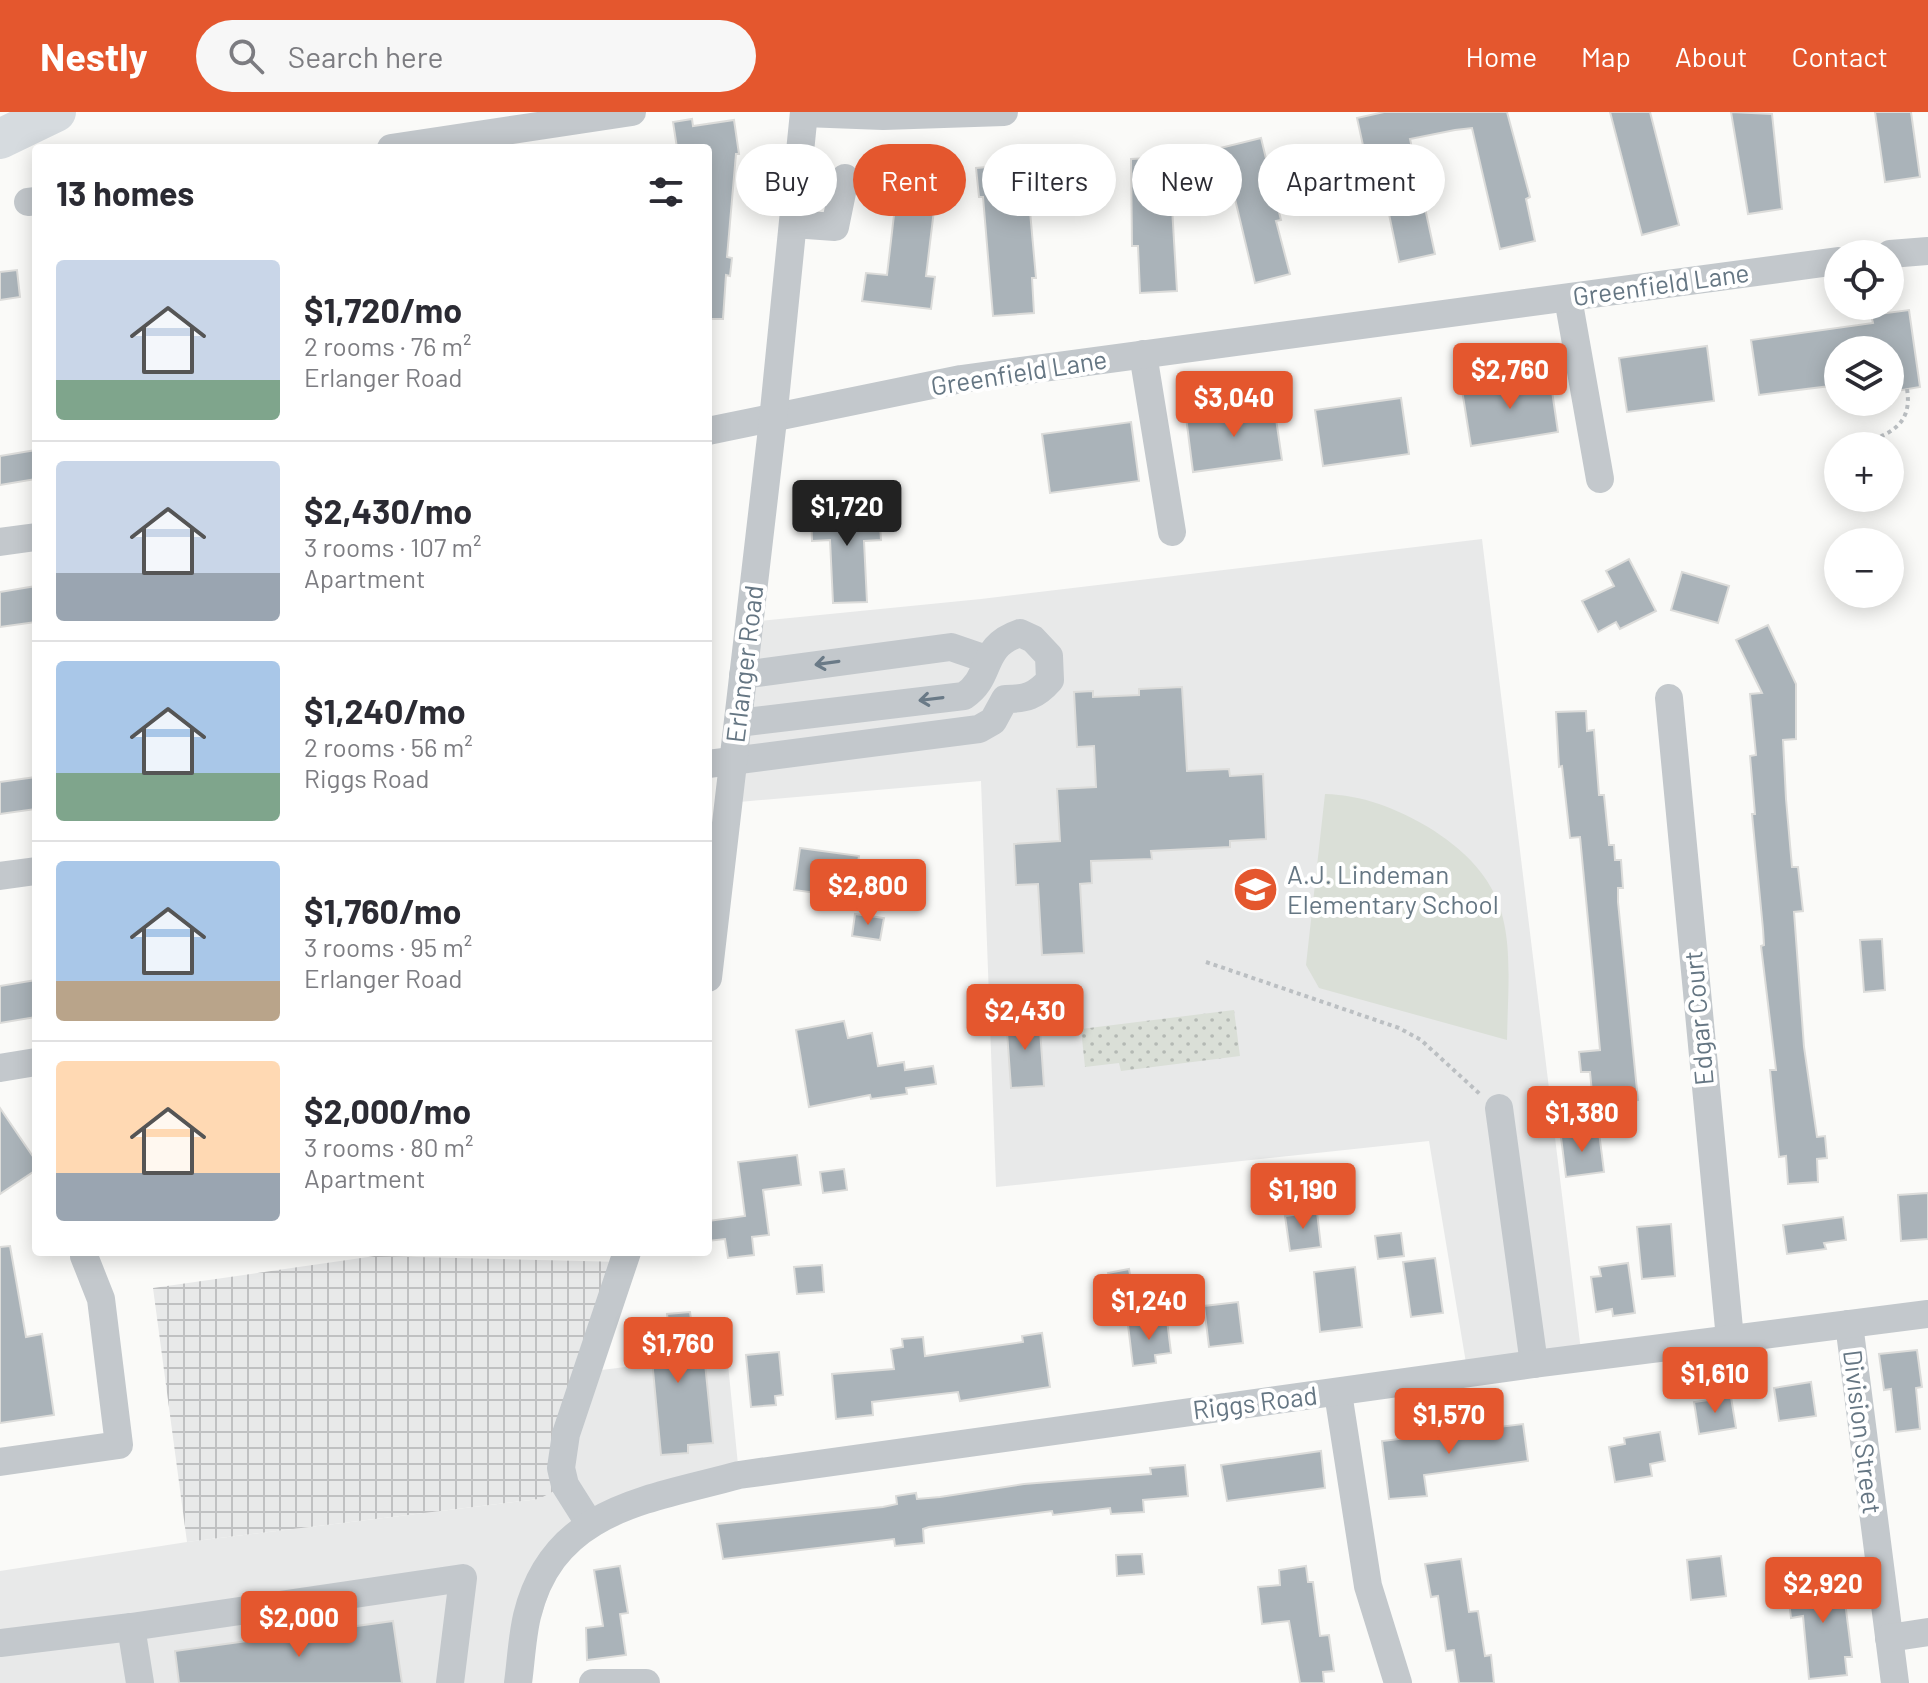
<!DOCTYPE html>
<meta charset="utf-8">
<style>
body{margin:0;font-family:Barlow,sans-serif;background:#f7f7f7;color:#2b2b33;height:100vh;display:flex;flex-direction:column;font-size:30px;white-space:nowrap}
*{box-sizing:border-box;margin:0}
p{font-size:26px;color:#7c7c81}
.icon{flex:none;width:44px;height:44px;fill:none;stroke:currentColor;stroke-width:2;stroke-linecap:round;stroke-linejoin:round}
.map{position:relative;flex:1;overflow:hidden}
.sheet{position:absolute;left:32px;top:32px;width:680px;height:1112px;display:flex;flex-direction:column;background:#fff;border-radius:8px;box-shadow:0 4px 20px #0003}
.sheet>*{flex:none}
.banner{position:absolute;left:736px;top:32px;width:760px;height:72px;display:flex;gap:16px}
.buttons{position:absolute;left:1824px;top:128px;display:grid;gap:16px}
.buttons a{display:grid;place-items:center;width:80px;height:80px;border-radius:50%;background:#fff;box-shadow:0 4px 20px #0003;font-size:40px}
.price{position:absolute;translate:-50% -68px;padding:0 18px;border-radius:8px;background:#e4572e;color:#fff;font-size:26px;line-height:52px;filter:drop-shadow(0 2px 4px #0008)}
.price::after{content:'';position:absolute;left:50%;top:48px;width:24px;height:18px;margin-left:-12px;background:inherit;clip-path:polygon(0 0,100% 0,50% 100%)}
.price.on{background:#222;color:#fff}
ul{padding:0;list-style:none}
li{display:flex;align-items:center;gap:24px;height:200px;padding:0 24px}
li+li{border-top:2px solid #e1e1e2}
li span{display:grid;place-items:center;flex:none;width:224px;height:160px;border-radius:8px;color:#555}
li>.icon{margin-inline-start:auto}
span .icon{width:96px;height:96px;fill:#fffc;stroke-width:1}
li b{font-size:34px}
h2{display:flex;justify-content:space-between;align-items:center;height:96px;padding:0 24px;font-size:34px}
.pill{padding:0 28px;border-radius:36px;background:#fff;box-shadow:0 4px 20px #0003;font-size:28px;line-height:72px}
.pill.on{background:#e4572e;color:#fff}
header{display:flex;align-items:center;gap:48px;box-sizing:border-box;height:112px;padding:0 40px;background:#e4572e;color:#fff}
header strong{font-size:38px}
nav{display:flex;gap:44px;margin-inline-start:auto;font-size:28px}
.search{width:560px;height:72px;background:#f7f7f7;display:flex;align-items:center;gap:20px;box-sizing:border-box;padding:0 28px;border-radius:44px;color:#7c7c81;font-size:30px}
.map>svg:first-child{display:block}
.built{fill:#e8e9e9}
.industrial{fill:url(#industrial-grid)}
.green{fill:#dadfd7}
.park{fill:url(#park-dots)}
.building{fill:#aab3b9;stroke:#dcdcda;stroke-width:2}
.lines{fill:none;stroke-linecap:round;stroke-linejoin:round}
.path{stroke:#bbbfc2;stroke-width:4;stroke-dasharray:4 4;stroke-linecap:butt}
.minor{stroke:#c3c8cc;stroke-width:28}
.highway{stroke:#d6dbdf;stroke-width:40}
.oneway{stroke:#6a7a87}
.labels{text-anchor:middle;stroke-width:8;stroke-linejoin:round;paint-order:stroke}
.street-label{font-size:26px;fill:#657683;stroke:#fff}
.poi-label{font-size:26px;fill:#657683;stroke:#fff;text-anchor:start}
</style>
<header>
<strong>Nestly</strong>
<div class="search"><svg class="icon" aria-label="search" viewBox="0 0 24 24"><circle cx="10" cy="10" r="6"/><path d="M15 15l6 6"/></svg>Search here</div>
<nav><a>Home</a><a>Map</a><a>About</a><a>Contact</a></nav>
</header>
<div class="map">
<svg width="1928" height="1571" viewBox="0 0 1928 1571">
<defs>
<pattern id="industrial-grid" width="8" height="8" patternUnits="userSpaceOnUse" patternTransform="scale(2)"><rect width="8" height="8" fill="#e8e9e9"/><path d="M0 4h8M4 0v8" fill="none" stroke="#c0c1c2"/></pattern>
<pattern id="park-dots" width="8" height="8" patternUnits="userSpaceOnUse" patternTransform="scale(2)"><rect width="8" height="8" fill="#dadfd7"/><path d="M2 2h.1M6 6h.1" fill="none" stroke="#b4b9b4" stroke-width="1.8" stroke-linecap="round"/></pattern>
</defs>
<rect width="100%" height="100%" fill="#fafaf8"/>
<g class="built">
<path d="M1482,427L1582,1247L1468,1263L1429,1029L996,1075L981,669L728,691L749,510L981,487Z"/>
<path d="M727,1242L739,1363L567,1428L518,1571H0V1459L187,1430L539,1387L586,1260Z"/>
</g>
<path class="industrial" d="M375,1144L624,1150L565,1373L539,1387L187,1430L153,1176Z"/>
<path class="green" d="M1325,682C1362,683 1396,696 1428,715C1521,773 1509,830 1507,928L1319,876L1306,853Z"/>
<path class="park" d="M1234,898L1240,944L1121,959L1119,951L1085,955L1081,917Z"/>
<g class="building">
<path d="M1384,0H1507L1530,85L1526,87L1535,129L1500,137L1472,16L1455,18L1410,27L1435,142L1399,150L1375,35L1364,38L1357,6Z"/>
<path d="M1610,0H1650L1679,113L1642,123Z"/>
<path d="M1731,0L1772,2L1782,97L1748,102Z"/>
<path d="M1875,0H1911L1920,65L1885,70Z"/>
<path d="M692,7L693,14L734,8L739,42H736L727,145L732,146L730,164L726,163L723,207H708V36H677L673,10Z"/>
<path d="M1261,26L1281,108L1276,109L1290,162L1255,171L1230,66L1207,72L1200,41Z"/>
<path d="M1169,45L1177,179L1140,181L1138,134H1132L1131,47Z"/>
<path d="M1034,51L1037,87L1029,88L1036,166H1032L1034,201L993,204L983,85H979L976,56Z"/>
<path d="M899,60L938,65L926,164L935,165L931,197L862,189L866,161L887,163Z"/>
<path d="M17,158L20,185L0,188V160Z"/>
<path d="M1909,198L1920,275L1890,280V238H1838V273L1759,283L1751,228L1873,211L1871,203Z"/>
<path d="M1707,234L1714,289L1627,300L1619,246Z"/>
<path d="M1550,265L1558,320L1471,334L1462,278Z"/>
<path d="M1401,286L1409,342L1323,354L1315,298Z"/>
<path d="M1274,293L1282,348L1193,360L1186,305Z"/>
<path d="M1131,310L1139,369L1050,381L1042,322Z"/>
<path d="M36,338V367L0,373V344Z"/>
<path d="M879,396L881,428L864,429L867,490L833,491L830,428L812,429L811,399Z"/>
<path d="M1629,447L1656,499L1620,517L1616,510L1598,520L1582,489L1614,474L1606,459Z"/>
<path d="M1682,460L1729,474L1718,511L1671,498Z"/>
<path d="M36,474V510L0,515V480Z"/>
<path d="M1768,513L1796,572V627L1783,628L1786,687L1792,755H1798L1803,799L1794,800L1804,935L1817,1025L1825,1024L1827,1046L1817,1047L1818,1070L1788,1072L1786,1044L1779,1045L1770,958H1776L1761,834L1764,833L1763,817L1752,702H1755L1750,644L1756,643L1750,582L1762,581L1736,528Z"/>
<path d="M1182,575L1187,659L1229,657L1230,664L1263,662L1266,727L1230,729V735L1151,739L1152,747L1091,749L1092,771L1080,772L1084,841L1042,843L1038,772L1016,773L1014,732L1060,729L1057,677L1096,675L1094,634L1077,635L1074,580L1093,579V585L1139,583V577Z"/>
<path d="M1586,599L1587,619L1594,618L1599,683H1604L1609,733H1614L1615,748H1621L1623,776H1618V790L1638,988L1593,991L1590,960H1581L1579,940L1600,938L1593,860L1580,725L1570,726L1562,654L1559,655L1556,600Z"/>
<path d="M36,665V697L0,702V670Z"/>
<path d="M800,736L859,744L853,786L794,778Z"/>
<path d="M855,802L884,806L880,828L852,824Z"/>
<path d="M1882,827L1885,878L1864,880L1860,828Z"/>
<path d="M36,868V905L0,911V874Z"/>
<path d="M1039,903L1044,974L1011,976L1006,906Z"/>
<path d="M844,909L848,926L872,921L878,954L904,950L905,958L933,954L936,972L906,976L907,982L871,987L870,983L809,995L796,918Z"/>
<path d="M0,996L36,1049V1058L0,1082Z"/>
<path d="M1599,1020L1604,1060L1566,1065L1561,1025Z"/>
<path d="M797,1043L801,1073L763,1078L769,1123L752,1125L754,1143L728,1146L725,1127L708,1129V1109L745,1104L738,1050Z"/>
<path d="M844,1057L847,1078L823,1081L820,1060Z"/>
<path d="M1928,1081V1127L1901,1129L1898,1083Z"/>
<path d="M1317,1100L1321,1135L1290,1139L1285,1104Z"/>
<path d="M1843,1105L1846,1128L1824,1131L1826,1137L1787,1142L1783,1113Z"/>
<path d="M1671,1112L1675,1164L1642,1167L1637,1115Z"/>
<path d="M1401,1121L1404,1144L1378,1147L1375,1124Z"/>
<path d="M10,1134L26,1225L42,1222L54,1303L0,1311V1135Z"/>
<path d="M1435,1146L1443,1201L1411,1205L1403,1150Z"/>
<path d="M1628,1151L1635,1201L1613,1204L1612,1197L1596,1200L1591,1165L1601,1164L1599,1155Z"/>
<path d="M822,1153L824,1180L797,1182L794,1155Z"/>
<path d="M1355,1155L1362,1215L1320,1220L1314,1160Z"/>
<path d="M1129,1157L1135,1190L1114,1194L1108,1161Z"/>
<path d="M1238,1190L1243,1231L1209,1235L1204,1194Z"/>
<path d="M690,1200L697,1252L705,1251L713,1331L688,1333V1341L661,1343L651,1237L643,1238L640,1213L668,1210L667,1202Z"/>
<path d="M1167,1208L1171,1241L1155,1243L1156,1251L1133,1254L1128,1213Z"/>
<path d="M1042,1221L1050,1275L960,1289L958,1280L872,1290L873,1303L836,1307L832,1262L894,1257L891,1237L903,1235L902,1227L923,1225L925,1244L1023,1230L1022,1224Z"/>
<path d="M1917,1238L1922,1275L1916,1276L1920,1317L1896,1320L1891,1277L1884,1278L1879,1242Z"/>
<path d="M779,1240L783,1283L775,1284L776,1293L751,1295L746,1243Z"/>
<path d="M1811,1270L1816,1304L1779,1309L1774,1276Z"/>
<path d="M1731,1285L1736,1316L1699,1322L1694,1290Z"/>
<path d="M1523,1312L1528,1349L1424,1363L1427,1384L1389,1387L1382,1329Z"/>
<path d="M1660,1320L1665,1349L1650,1352L1652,1364L1615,1370L1609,1335L1625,1332L1624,1326Z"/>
<path d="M1321,1339L1325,1376L1227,1389L1221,1353Z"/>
<path d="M1185,1353L1188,1384L1143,1388L1144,1400L1111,1402L1110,1396L1053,1403L1052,1399L929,1415L923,1417L924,1431L895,1434L894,1427L723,1447L717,1412L883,1395L897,1392L896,1384L916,1381L917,1387L940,1385L1024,1372L1151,1362L1150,1356Z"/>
<path d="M1142,1442L1144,1462L1117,1464L1116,1443Z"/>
<path d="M1721,1444L1726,1484L1691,1488L1687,1448Z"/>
<path d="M1461,1447L1469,1500L1478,1499L1485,1544L1491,1543L1494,1571H1459L1454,1538L1446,1539L1438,1484L1431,1485L1425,1452Z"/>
<path d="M620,1454L628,1501L620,1502L626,1543L587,1548L586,1516L603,1514L594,1458Z"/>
<path d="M1306,1454L1308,1470H1313L1320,1524L1329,1523L1334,1559L1323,1560L1324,1571H1300L1289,1509L1262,1512L1258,1475L1280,1473L1279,1458Z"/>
<path d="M1842,1466L1852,1545H1845L1847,1563L1809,1567L1803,1504L1791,1506L1787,1472Z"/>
<path d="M393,1509L402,1571H179L175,1539Z"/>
</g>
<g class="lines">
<g class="path">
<path d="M1858,333C1888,323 1913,314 1907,277"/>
<path d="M1206,850L1399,916L1421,928L1481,983"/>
</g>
<g class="minor">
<path d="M804,1L883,4L1004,0"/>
<path d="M391,36L632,0"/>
<path d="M28,90L36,89"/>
<path d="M793,112L835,115L845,66"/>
<path d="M1890,142L1928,139"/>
<path d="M1568,186L1600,367"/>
<path d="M1143,242L1172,420"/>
<path d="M708,319L961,267L1838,149"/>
<path d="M0,430L36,425"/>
<path d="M743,563L951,535L986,547"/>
<path d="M1669,586L1730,1227"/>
<path d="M708,652L979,617L993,609L1005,587C1026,587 1036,584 1050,568L1049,544L1033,527L1020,521C978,535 994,564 964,584L738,611"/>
<path d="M0,764L36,759"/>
<path d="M708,866L773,308L804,0"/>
<path d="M0,956L36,950"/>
<path d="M1499,996L1534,1252"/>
<path d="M1849,1212L1895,1571"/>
<path d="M1338,1281L1368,1474L1398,1571"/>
<path d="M0,1350L119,1333L101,1187L84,1144"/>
<path d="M589,1411L565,1373L561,1356L566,1322L627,1140"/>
<path d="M1889,1526L1928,1520"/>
<path d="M0,1531L131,1515"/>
<path d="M140,1571L131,1515L463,1466L450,1571"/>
<path d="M518,1571C521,1549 522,1525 527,1504C553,1396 648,1388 739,1363L1534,1252L1928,1202"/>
<path d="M593,1571H646"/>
</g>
<path class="highway" d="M0,27L56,0"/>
</g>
<defs><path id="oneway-shaft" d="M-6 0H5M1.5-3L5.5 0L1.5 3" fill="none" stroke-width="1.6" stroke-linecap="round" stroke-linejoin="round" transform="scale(2)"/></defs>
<g class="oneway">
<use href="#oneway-shaft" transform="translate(827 551) rotate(172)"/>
<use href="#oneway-shaft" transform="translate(931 587) rotate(173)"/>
</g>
<defs>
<symbol id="school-disc" viewBox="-11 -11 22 22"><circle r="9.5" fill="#e4572e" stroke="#fff"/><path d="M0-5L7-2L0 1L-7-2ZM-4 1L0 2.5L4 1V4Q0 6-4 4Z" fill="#fff"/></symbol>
</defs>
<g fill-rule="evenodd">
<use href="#school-disc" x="1230" y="752" width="51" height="51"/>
</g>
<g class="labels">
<g class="street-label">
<text transform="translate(1661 173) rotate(-8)" y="9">Greenfield Lane</text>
<text transform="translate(1019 261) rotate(-9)" y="9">Greenfield Lane</text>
<text transform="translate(745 552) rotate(-83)" y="9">Erlanger Road</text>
<text transform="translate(1699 906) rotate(-95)" y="9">Edgar Court</text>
<text transform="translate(1255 1291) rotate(-7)" y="9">Riggs Road</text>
<text transform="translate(1862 1320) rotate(83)" y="9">Division Street</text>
</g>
<g class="poi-label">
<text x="1287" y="772">A.J. Lindeman<tspan x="1287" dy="30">Elementary School</tspan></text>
</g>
</g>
</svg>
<div class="buttons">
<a><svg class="icon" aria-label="locate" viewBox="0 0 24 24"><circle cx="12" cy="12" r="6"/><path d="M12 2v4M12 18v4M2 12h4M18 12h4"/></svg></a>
<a><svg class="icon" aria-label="layers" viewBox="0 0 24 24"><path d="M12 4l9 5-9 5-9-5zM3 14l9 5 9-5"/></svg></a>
<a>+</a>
<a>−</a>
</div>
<b class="price" style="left:1510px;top:299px">$2,760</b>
<b class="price" style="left:1234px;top:327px">$3,040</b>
<b class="price on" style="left:847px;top:436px">$1,720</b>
<b class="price" style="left:868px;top:815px">$2,800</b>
<b class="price" style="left:1025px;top:940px">$2,430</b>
<b class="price" style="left:1582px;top:1042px">$1,380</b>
<b class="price" style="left:1303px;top:1119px">$1,190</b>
<b class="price" style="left:1149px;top:1230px">$1,240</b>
<b class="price" style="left:678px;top:1273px">$1,760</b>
<b class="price" style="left:1715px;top:1303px">$1,610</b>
<b class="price" style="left:1449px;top:1344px">$1,570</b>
<b class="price" style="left:1823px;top:1513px">$2,920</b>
<b class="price" style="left:299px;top:1547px">$2,000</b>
<div class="banner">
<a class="pill">Buy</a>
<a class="pill on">Rent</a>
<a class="pill">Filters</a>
<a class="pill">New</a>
<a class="pill">Apartment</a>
</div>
<section class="sheet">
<h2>13 homes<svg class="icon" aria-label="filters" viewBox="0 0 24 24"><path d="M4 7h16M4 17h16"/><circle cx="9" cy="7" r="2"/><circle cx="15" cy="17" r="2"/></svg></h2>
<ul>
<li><span style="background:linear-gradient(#c9d6e8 75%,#7fa58c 0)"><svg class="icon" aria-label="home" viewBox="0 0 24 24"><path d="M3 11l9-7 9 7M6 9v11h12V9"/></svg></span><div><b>$1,720/mo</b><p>2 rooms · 76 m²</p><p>Erlanger Road</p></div></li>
<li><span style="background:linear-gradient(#c9d6e8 70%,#9aa5b1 0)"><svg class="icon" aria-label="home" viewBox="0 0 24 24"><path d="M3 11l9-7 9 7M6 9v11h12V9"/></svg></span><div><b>$2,430/mo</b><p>3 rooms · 107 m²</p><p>Apartment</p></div></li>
<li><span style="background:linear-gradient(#a9c7e8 70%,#7fa58c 0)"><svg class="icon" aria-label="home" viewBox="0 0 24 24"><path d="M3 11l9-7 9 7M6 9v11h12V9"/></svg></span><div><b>$1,240/mo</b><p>2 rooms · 56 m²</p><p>Riggs Road</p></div></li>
<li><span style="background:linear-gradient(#a9c7e8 75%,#b9a48a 0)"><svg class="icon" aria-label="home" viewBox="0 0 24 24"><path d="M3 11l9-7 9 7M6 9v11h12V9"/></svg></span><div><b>$1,760/mo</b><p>3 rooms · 95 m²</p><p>Erlanger Road</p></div></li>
<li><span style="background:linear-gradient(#ffd9b3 70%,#9aa5b1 0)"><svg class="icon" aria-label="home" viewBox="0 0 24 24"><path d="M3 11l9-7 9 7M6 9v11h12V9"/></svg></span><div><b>$2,000/mo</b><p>3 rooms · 80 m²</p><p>Apartment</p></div></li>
</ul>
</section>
</div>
